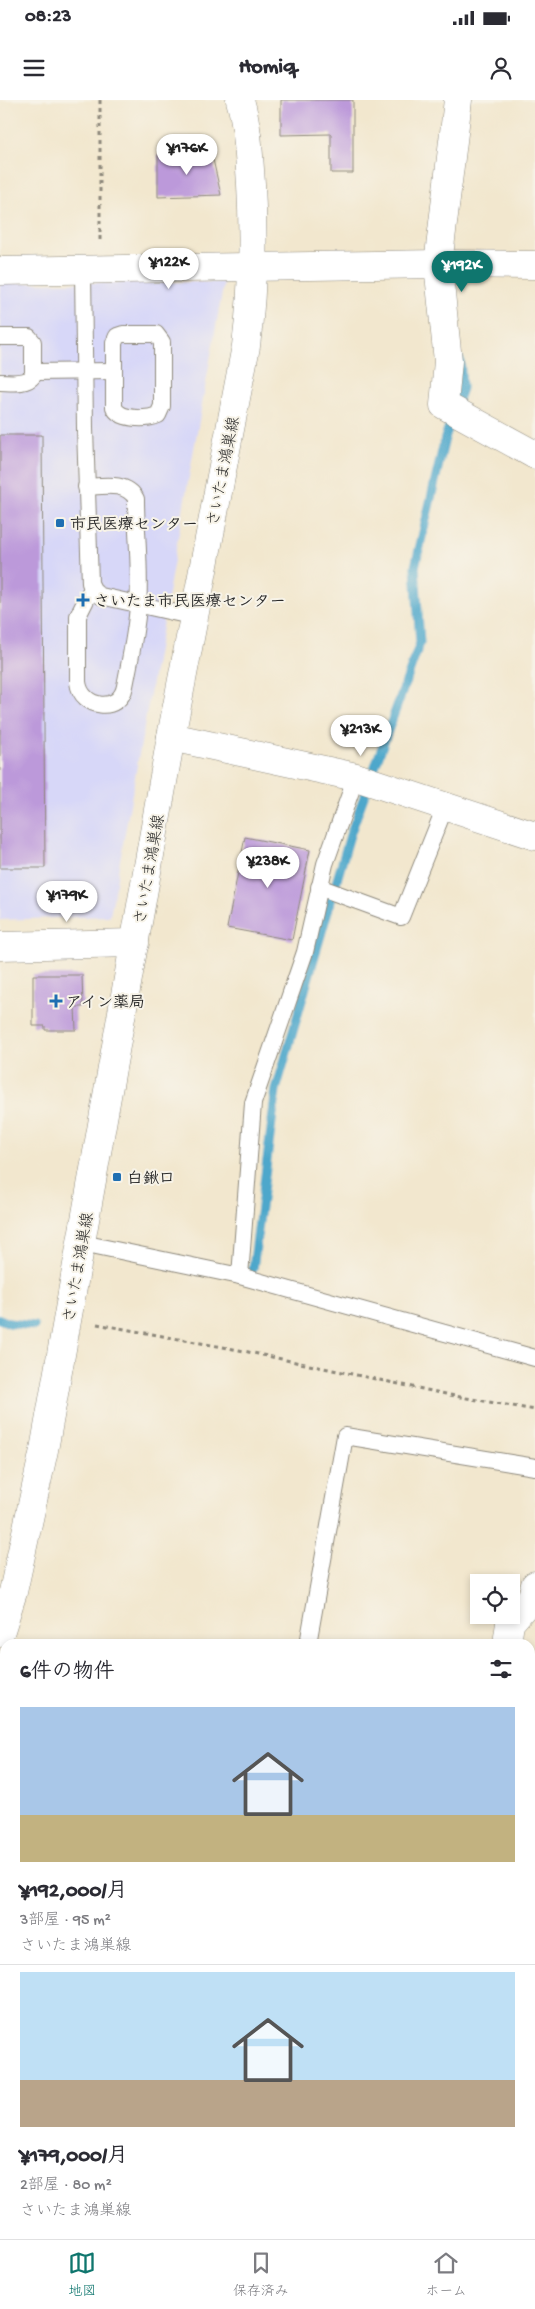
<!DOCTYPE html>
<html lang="ja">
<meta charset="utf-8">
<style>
body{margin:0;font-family:"Gochi Hand","Klee One",sans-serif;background:#f7f7f7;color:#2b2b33;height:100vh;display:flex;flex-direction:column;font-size:19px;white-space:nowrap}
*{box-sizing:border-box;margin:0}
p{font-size:16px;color:#7c7c81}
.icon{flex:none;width:28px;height:28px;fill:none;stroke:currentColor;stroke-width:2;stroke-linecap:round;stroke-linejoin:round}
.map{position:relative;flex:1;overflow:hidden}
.sheet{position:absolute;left:0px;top:1539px;width:535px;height:601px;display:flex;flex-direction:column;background:#fff;border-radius:15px 15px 0 0;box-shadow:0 2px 8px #0003}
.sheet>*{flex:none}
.fabs{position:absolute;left:470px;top:1474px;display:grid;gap:10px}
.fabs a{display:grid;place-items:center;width:50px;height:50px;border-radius:0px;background:#fff;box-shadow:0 2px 8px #0003;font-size:25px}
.price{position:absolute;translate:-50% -42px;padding:0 11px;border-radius:18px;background:#fff;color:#222;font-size:16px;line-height:32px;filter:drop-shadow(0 1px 2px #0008)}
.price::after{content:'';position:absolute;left:50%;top:30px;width:15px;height:11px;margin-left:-8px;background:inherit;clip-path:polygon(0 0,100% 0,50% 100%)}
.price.active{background:#0f766e;color:#fff}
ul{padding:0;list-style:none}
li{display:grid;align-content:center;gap:10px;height:265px;padding:0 20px}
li+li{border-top:1px solid #e1e1e2}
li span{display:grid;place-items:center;height:155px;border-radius:0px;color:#555}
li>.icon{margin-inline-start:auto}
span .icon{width:90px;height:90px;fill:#fffc;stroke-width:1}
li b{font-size:21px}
h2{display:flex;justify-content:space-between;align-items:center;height:60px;padding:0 20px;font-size:21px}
.status{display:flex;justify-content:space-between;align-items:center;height:35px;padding:0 25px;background:#fff;direction:ltr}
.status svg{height:14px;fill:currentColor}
header{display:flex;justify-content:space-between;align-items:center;height:65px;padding:0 20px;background:#fff;font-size:22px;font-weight:700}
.menu{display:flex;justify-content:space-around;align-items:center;height:70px;border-top:1px solid #e1e1e2;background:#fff;font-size:14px;color:#7c7c81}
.menu a{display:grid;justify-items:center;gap:2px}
.menu .active{color:#0f766e}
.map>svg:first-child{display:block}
.built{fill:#d7d7f8}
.green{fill:#adda87;stroke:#6c8259}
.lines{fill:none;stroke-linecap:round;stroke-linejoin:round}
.stream{stroke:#4da7cb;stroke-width:9}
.building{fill:#bc99da}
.service-casing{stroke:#8e897c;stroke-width:18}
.minor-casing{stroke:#8e897c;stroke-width:29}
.primary-casing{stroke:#8e897c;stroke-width:29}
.path{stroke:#8e897c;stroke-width:3;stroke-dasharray:4 4;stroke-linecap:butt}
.service{stroke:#fff;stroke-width:16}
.minor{stroke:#fff;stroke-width:28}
.primary{stroke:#fff;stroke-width:28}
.poi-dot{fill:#1f6fb2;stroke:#f7f3e8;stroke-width:2}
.labels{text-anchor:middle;stroke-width:4;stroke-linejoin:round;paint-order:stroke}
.street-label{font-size:16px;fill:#2b2b2b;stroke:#f7f3e8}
.poi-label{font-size:16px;font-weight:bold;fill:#2b2b2b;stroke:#f7f3e8;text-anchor:start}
</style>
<div class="status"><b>08:23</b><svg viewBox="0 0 49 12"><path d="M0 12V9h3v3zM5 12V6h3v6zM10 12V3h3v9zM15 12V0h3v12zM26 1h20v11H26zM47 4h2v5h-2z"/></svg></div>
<header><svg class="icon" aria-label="menu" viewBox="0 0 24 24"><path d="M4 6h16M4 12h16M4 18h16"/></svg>Homiq<svg class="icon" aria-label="person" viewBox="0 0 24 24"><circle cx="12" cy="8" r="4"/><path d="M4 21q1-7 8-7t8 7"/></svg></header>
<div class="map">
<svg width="535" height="2139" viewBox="0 0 535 2139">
<rect width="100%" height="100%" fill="#f7f3e8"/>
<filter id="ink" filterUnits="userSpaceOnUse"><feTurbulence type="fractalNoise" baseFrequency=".02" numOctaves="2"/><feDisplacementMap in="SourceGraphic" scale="10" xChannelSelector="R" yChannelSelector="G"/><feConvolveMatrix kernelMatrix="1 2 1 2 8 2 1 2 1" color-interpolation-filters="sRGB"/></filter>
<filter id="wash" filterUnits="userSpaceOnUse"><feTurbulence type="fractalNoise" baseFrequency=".0096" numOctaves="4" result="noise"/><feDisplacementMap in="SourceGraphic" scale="20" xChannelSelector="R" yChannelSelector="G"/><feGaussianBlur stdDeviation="1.12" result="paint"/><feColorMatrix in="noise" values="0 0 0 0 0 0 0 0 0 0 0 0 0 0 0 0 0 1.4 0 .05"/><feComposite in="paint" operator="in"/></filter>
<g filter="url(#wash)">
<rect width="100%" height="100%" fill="#f2e7ce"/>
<path class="built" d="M224,182L110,816L0,820V183Z"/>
<path class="green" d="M5,1680V1844L0,1843V1689Z"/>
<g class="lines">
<g class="stream">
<path d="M253,1169L276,990L350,735L420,543L415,467L445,338L462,288L460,260"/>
<path d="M0,1219L9,1223L34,1226"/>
</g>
</g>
<g id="blocks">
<g class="building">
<path d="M281,0H353V73H331V34L281,35Z"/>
<path d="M158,55H212L221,95L158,97Z"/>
<path d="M0,335H42L45,768H0Z"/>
<path d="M245,737L310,750L292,840L227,828Z"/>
<path d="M33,875H82L83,907H75L76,930H45V926H33Z"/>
</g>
</g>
</g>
<g filter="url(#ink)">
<use href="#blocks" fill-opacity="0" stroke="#8e897c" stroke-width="1"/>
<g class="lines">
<defs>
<g id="service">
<path d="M83,170L85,328L90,483L95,493L101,496L195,517"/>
<path d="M123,234H156L162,242V306L158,315C146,320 119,320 114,307V243L117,236Z"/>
<path d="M0,237H29L33,242V276C26,285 10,282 0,282"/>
<path d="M33,272L114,271"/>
<path d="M86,387C103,386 127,381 136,399C136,434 141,471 138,506C136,533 130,560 125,586C120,614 81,609 78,582V516L92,488"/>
<path d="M319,787L401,817L445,707"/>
<path d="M82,1143L240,1176L535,1258"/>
<path d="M240,1176L253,1003L305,852L325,764L356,677"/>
<path d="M308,1544L345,1336L535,1367"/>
</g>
<g id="minor">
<path d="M458,0L438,164L448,261L444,305L535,355"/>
<path d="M0,171L438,164L535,165"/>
<path d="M171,637L356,677L535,736"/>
<path d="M0,846L135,843"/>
<path d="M507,1544L510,1523L532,1497L535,1485"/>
<path d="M0,1860L5,1862"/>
<path d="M530,1915H535"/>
<path d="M71,2139V2135"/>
</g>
<path id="primary" d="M0,1533L13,1492L44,1350L171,637L246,246C253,192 254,139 251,84C249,56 248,27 240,0"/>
</defs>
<use href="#service" class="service-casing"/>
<use href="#minor" class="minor-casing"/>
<use href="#primary" class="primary-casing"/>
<g class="path">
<path d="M100,0V142"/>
<path d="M97,1224L239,1250L455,1296L535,1310"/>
</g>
<use href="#service" class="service"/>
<use href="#minor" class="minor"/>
<use href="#primary" class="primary"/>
</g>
</g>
<g class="poi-dot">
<rect x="55" y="418" width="10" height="10" rx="2.5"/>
<path d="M80.5 492.5h5v5h5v5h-5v5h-5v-5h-5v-5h5z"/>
<path d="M53.5 893.5h5v5h5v5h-5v5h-5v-5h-5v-5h5z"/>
<rect x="112" y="1072" width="10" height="10" rx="2.5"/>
</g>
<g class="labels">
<g class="street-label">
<text transform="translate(222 371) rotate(-79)" y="6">さいたま鴻巣線</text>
<text transform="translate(148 769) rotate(-80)" y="6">さいたま鴻巣線</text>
<text transform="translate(77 1167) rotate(-80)" y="6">さいたま鴻巣線</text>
</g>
<g class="poi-label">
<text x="70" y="429">市民医療センター</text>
<text x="94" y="506">さいたま市民医療センター</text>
<text x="66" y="907">アイン薬局</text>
<text x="127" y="1083">白鍬口</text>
</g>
</g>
</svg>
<div class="fabs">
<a><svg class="icon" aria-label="locate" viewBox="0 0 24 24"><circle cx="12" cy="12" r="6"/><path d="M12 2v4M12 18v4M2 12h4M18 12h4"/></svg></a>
</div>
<b class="price" style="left:187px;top:76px">¥176K</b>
<b class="price" style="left:169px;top:190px">¥122K</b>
<b class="price active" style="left:462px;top:193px">¥192K</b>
<b class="price" style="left:361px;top:657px">¥213K</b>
<b class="price" style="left:268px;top:789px">¥238K</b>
<b class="price" style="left:67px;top:823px">¥179K</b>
<section class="sheet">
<h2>6件の物件<svg class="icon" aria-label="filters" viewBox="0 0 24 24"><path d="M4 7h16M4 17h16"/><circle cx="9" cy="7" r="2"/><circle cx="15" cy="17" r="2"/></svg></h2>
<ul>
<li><span style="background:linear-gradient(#a9c7e8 70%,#c2b280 0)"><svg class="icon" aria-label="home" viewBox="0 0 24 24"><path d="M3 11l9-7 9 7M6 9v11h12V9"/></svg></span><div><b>¥192,000/月</b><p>3部屋 · 95 m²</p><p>さいたま鴻巣線</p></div></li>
<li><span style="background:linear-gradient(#bfe0f5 70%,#b9a48a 0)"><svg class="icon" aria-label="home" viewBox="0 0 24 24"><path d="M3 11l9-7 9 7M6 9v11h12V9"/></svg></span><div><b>¥179,000/月</b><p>2部屋 · 80 m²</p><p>さいたま鴻巣線</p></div></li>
</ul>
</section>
</div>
<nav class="menu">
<a class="active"><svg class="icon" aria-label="map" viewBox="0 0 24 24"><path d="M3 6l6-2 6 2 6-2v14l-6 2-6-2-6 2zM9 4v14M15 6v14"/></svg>地図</a>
<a><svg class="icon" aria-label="saved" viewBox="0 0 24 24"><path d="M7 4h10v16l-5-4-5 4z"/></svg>保存済み</a>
<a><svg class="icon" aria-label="home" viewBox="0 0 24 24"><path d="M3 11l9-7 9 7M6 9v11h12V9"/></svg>ホーム</a>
</nav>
